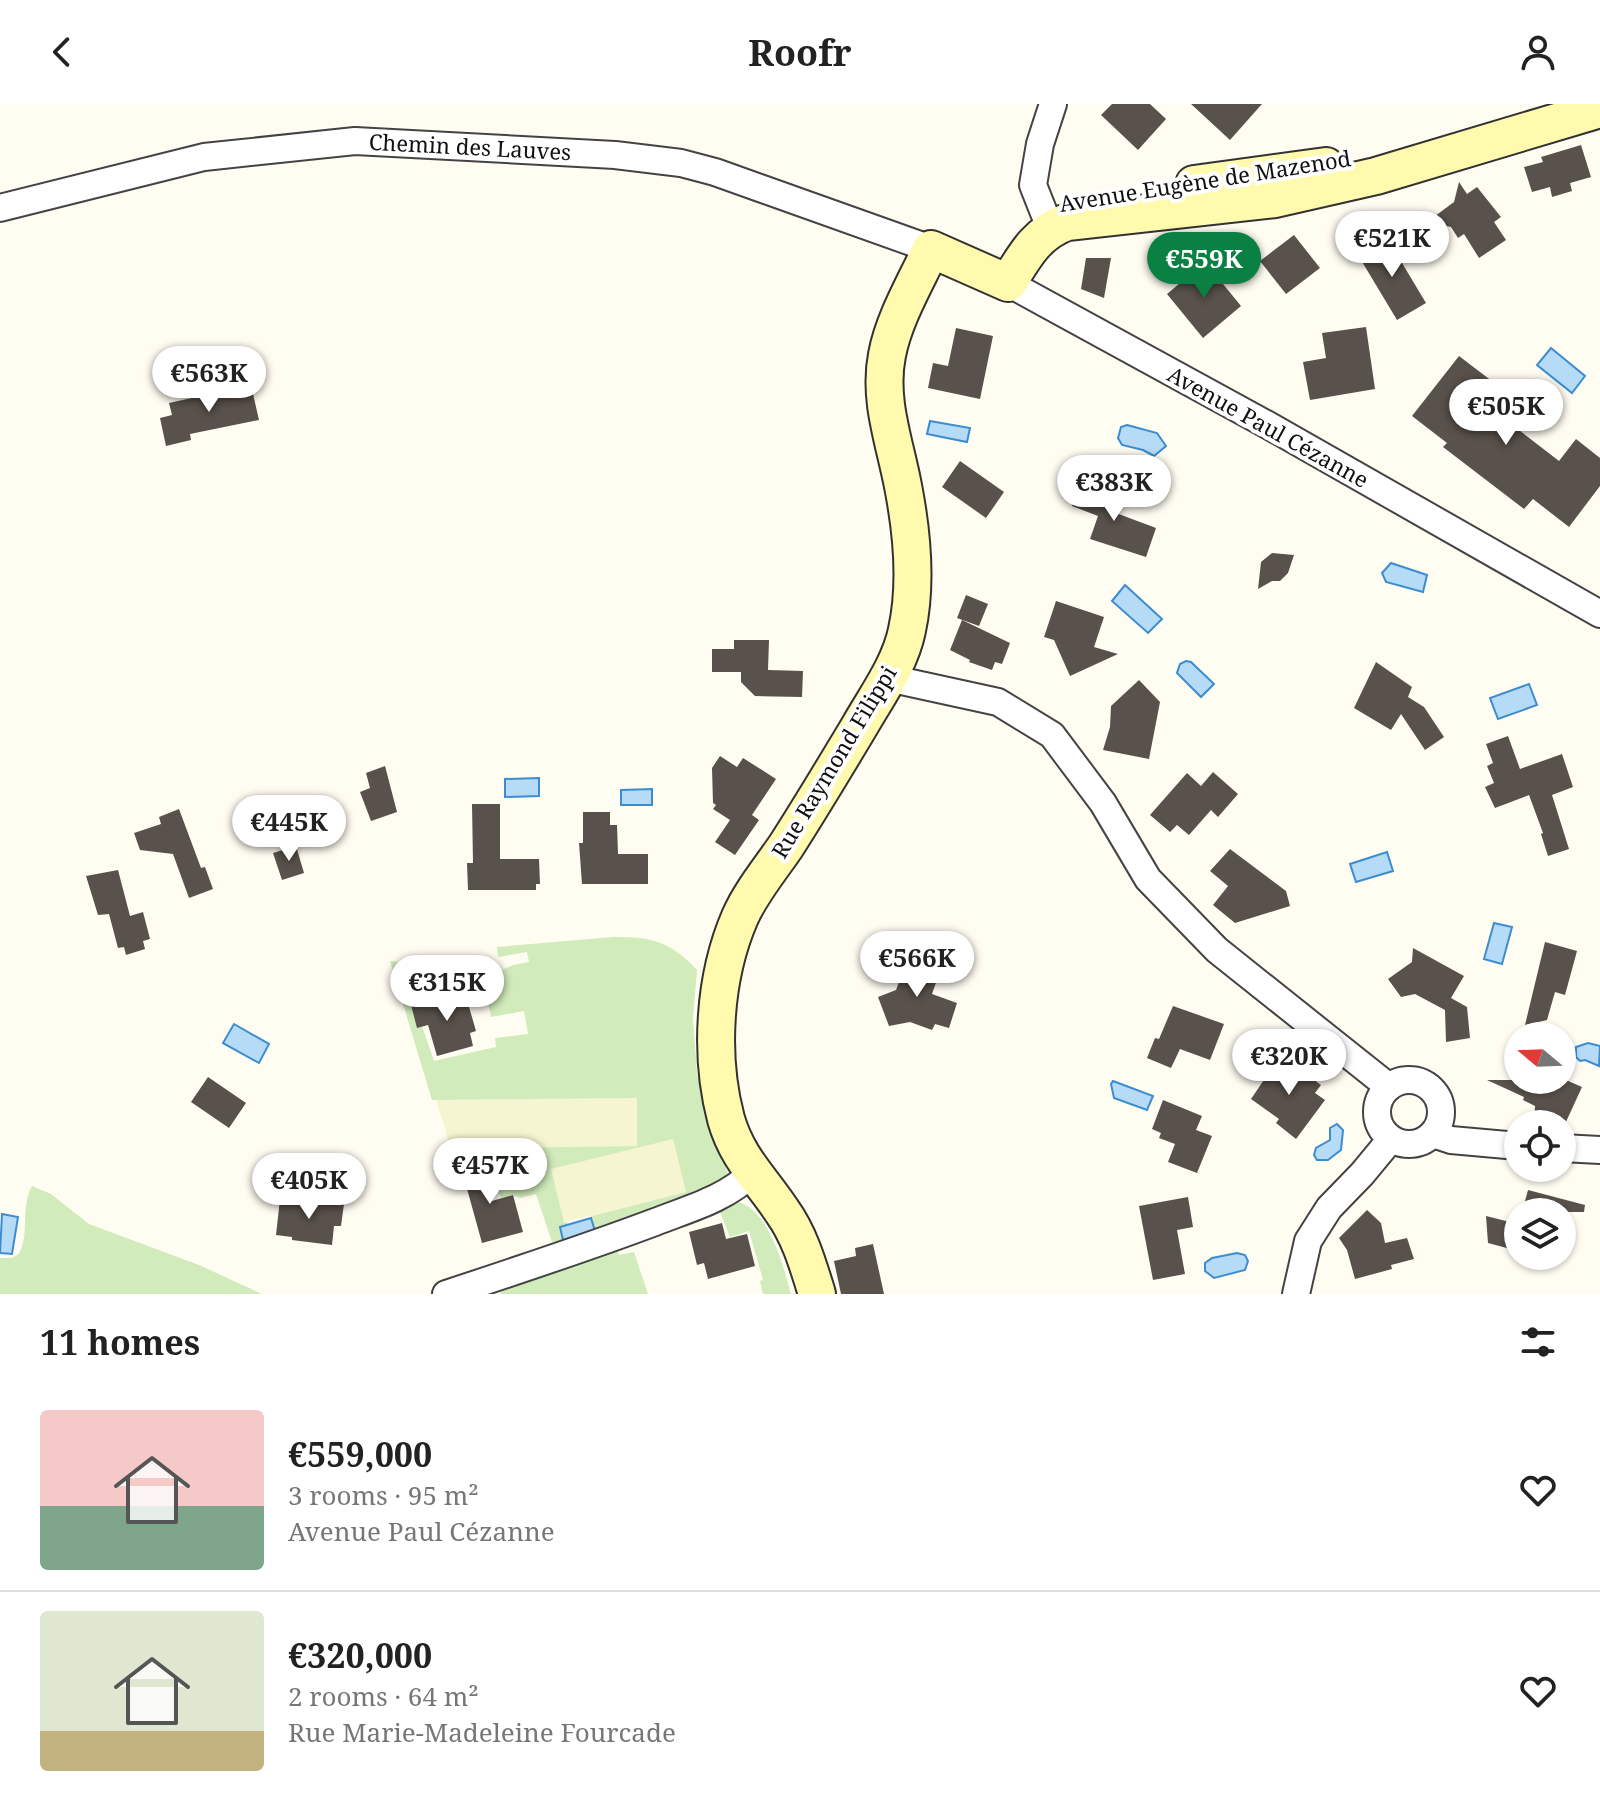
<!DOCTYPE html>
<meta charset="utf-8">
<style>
body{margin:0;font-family:"Noto Serif",serif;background:#f2f2f2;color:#222;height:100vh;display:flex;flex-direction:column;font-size:30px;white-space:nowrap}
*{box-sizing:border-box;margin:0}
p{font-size:26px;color:#767676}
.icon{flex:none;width:44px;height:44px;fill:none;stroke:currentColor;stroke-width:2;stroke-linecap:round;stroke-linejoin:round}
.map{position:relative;height:1190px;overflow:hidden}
.sheet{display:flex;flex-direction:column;background:#fff;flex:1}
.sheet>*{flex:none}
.needle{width:52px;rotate:289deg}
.fabs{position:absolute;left:1504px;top:918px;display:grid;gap:16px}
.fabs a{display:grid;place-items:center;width:72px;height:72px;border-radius:50%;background:#fff;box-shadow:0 2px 6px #0004;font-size:40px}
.price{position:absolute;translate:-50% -68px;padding:0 18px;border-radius:28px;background:#fff;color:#222;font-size:26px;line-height:52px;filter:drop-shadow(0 2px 4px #0008)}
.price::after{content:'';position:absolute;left:50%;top:48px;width:24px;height:18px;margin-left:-12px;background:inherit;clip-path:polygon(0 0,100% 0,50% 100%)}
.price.on{background:#0b8043;color:#fff}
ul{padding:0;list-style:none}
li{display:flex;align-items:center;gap:24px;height:200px;padding:0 40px}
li+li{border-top:2px solid #e0e0e0}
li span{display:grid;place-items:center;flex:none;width:224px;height:160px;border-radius:8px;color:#555}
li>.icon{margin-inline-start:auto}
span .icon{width:96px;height:96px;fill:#fffc;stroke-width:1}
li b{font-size:34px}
h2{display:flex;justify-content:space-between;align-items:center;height:96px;padding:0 40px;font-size:34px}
header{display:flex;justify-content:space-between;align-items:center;height:104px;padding:0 40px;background:#fff;font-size:36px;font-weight:700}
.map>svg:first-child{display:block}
.farmland{fill:#f6f5d1}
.green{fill:#d1ebba}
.water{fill:#b6dbf7;stroke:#3b8dd0;stroke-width:2}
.building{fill:#59514b}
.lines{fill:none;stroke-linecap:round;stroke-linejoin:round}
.street-casing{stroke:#434343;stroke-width:30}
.secondary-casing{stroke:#323232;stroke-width:40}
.street{stroke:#fff;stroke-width:26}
.secondary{stroke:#fffaad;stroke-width:36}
.labels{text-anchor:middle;stroke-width:8;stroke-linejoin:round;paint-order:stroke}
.street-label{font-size:22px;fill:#101010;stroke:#fff}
</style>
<header><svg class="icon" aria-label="back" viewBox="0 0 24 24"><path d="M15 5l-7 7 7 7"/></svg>Roofr<svg class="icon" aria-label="person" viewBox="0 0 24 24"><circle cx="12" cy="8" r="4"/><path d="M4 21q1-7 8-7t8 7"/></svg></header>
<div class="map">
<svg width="1600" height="1190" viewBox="0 0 1600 1190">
<rect width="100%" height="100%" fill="#fffdf2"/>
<g class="farmland">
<path d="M637,994V1042L451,1044L436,996Z"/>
<path d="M673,1034L686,1088L564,1118L551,1065Z"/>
</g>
<g class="green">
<path d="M613,833C652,833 670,837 697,866L693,914L697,970L729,1074L596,1131L591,1112L686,1088L673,1035L551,1065L564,1118H567L568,1121L560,1124L563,1136L552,1138L536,1090L520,1094L513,1091L501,1094L484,1044L637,1042V994L432,996L390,857L401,858L414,900L411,901L417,923L422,922L434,957L496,943L495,934L528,930L524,907L491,913L484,881L492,878L493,870L513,861L529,858L527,848L498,853L497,843Z"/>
<path d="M32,1082L51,1090L89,1120L199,1161L262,1190H0V1154C6,1154 15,1155 19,1149C30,1132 20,1103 32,1082Z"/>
<path d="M731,1097C768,1098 783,1162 791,1190H763L760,1177L763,1176L749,1127L730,1133L718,1103Z"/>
<path d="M616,1141L619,1151L634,1148L648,1190H501L500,1187L489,1190H464Z"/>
</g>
<g class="water">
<path d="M1551,244L1585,272L1572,289L1537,261Z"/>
<path d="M930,317L970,324L967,338L927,330Z"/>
<path d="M1127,321L1157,329L1166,342L1154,352L1143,346L1122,341L1118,334L1121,323Z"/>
<path d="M1391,459L1427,471L1423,488L1386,478L1382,469Z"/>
<path d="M1125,481L1162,515L1148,529L1112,497Z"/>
<path d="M1186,557L1191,558L1214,580L1201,593L1177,569L1180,560Z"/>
<path d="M1529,580L1537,601L1498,615L1490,594Z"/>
<path d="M539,674V692L505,693V675Z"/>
<path d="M652,685V701H621V686Z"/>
<path d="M1387,748L1393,767L1356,778L1350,760Z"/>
<path d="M1494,819L1512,823L1502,860L1484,855Z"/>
<path d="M234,920L269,940L259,959L223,939Z"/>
<path d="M1588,939L1600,942L1599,962L1585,956L1580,957L1576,953V943Z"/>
<path d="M1113,977L1153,992L1147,1006L1114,994L1111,980Z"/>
<path d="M1337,1020L1343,1026L1341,1046L1328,1056H1317L1314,1051L1316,1044L1330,1036V1024Z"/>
<path d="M2,1110L18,1113L12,1150L0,1149Z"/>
<path d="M591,1114L595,1127L563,1136L560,1123Z"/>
<path d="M1237,1149L1245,1151L1248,1157L1245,1166L1214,1174L1205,1167V1159L1212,1154Z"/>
</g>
<g class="building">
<path d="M1112,0H1150L1166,15L1138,46L1101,11Z"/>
<path d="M1191,0H1262L1230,36Z"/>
<path d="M1581,41L1591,73L1570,79L1572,87L1552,93L1550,83L1532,88L1524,63L1543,58L1541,53Z"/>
<path d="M1459,78L1467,90L1477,83L1501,113L1494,118L1506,136L1479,154L1464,130L1458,134L1451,123L1427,118L1454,98Z"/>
<path d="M1294,131L1320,164L1286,190L1260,157Z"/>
<path d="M1381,134L1399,154L1426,199L1397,216L1358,151Z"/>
<path d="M1086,154H1111L1104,194L1081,185Z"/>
<path d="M1205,158L1241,202L1203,234L1167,190Z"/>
<path d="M1366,223L1375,285L1310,296L1303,258L1326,254L1322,229Z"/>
<path d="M956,224L993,232L980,295L928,284L933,259L948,262Z"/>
<path d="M1459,252L1501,284L1488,302L1559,357L1576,335L1600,354V382L1569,423L1533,395L1524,405L1443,343L1447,339L1412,312Z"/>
<path d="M251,281L259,316L190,330L191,336L166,342L160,314L172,311L169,299Z"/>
<path d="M960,357L1004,388L986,414L942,383Z"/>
<path d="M1080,379L1112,391L1108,406L1156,424L1146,453L1090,435L1098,412L1072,402Z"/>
<path d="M1272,449L1294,451L1288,469L1280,477H1272L1258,485L1261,458Z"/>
<path d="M966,491L988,500L979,522L957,514Z"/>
<path d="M1056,497L1104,513L1094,543L1118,550L1070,572L1054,536L1044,533Z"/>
<path d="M962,516L1010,539L1002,560L995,558L992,566L969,558L970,556L950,546Z"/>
<path d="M734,536H769L768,566L803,567L802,593L755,592L741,578V568H712V545H734Z"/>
<path d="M1376,558L1412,583L1408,593L1424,603L1444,633L1425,646L1401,610L1391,626L1354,604Z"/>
<path d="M1139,576L1160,598L1149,655L1103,646L1110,623L1111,602Z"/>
<path d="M1508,632L1520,665L1562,650L1573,683L1552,691L1569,745L1548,752L1541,730L1543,729L1529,691L1495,704L1485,683L1494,679L1487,662L1493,659L1486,640Z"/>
<path d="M720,652L737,663L743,654L776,675L752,711L759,716L735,751L715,738L730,716L713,705L716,701L713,699L712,664Z"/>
<path d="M385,662L397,708L371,717L360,688L370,684L366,669Z"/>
<path d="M1213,668L1238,690L1218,713L1211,706L1189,731L1177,721L1170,728L1150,711L1187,669L1201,682Z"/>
<path d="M472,700H500V755H539L540,780H536V786H468L467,759H473Z"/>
<path d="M179,705L201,764L205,763L213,785L189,794L173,750L140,746L134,729L161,720L159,713Z"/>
<path d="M583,708H610V721H617L618,750H648V780H582L579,739H583Z"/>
<path d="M296,742L304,769L282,776L273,749Z"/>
<path d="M1230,745L1286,787L1290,802L1235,819L1213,801L1228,782L1210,767Z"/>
<path d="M118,766L130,812L143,808L150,835L143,837L145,845L126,851L124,843L118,844L109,810L98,811L86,772Z"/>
<path d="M1545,838L1577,847L1565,891L1555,888L1547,916L1525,921Z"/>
<path d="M1413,844L1464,872L1451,894L1467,903L1470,934L1446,938L1445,906L1415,890L1401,893L1388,875L1412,858Z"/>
<path d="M908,855L940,867L932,890L957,899L949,924L935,920L932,926L910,918L889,922L878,893L896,886Z"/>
<path d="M465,889L476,927L470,929L473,942L437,952L428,921L417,924L411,901Z"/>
<path d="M1173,902L1224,920L1210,956L1180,945L1171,964L1147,954L1155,934L1159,935Z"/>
<path d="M1278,955L1286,962L1289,958L1321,981L1315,989L1325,996L1296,1035L1276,1019L1279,1015L1251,995Z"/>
<path d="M208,973L246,999L229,1024L191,998Z"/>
<path d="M1487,976H1566L1582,983L1565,1020H1534L1535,1002L1523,996L1524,993Z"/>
<path d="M1163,996L1202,1012L1196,1026L1212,1032L1197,1069L1168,1058L1175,1040L1159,1034L1161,1029L1152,1025Z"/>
<path d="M481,1054L492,1097L513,1091L523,1128L482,1139L461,1063V1060Z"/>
<path d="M1528,1086L1585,1101L1584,1108H1522Z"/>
<path d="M1188,1093L1193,1123L1177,1126L1185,1170L1153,1176L1139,1102Z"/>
<path d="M280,1095L344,1100L341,1122H334L332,1141L292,1136V1133L276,1131Z"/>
<path d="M1367,1106L1381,1119L1385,1139L1407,1134L1414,1155L1391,1161L1392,1165L1355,1175L1347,1146L1339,1134Z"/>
<path d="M1486,1112L1518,1120V1147L1488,1139Z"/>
<path d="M722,1119L726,1135L747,1130L755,1162L708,1175L704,1159L697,1161L689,1128Z"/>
<path d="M873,1140L884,1190H841L834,1157L856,1152L855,1144Z"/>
</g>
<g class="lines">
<defs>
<g id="street">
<path d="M0,104L204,53L355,37L615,51L681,59L715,68L931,145"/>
<path d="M1050,124L1033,81L1040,40L1053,0"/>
<path d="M1008,179L1266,320L1600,510"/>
<path d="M888,574L998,598L1052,631L1103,699L1148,775L1217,846L1389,983"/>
<circle cx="1409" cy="1008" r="32"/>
<path d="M1433,1030L1451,1036L1518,1042"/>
<path d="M1562,1044L1600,1046"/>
<path d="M446,1190C516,1167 586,1144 655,1118C688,1105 726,1095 752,1069"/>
<path d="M1296,1190L1308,1137L1329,1104L1362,1070L1391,1035"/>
</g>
<g id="secondary">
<path d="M1194,80L1326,62"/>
<path d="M817,1190C808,1161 800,1132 782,1107C760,1074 737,1054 726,1015C709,951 714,873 740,813C751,788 771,764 786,742C811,703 835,663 859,623C876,593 900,561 907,526C917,480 912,428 903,382C895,339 878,296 887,251C894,214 916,178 931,145L1008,179C1024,153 1036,129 1067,118L1275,95L1376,72L1600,5"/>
</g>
</defs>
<use href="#street" class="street-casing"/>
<use href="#secondary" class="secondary-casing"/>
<use href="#street" class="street"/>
<use href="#secondary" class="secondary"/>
</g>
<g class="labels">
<g class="street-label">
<text transform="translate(470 43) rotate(3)" y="8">Chemin des Lauves</text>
<text transform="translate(1205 77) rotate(-9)" y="8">Avenue Eugène de Mazenod</text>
<text transform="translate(1268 323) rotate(29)" y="8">Avenue Paul Cézanne</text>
<text transform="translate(834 658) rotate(-59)" y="8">Rue Raymond Filippi</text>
</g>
</g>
</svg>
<div class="fabs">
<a><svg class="needle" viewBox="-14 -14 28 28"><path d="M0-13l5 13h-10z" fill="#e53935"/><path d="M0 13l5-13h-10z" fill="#767676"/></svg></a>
<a><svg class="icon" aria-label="locate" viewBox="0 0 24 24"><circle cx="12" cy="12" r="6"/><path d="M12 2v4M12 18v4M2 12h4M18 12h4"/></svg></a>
<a><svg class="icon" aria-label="layers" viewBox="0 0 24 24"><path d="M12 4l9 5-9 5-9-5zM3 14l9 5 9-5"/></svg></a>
</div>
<b class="price" style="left:1392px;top:175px">€521K</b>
<b class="price on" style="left:1204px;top:196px">€559K</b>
<b class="price" style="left:209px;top:310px">€563K</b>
<b class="price" style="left:1506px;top:343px">€505K</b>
<b class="price" style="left:1114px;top:419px">€383K</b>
<b class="price" style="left:289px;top:759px">€445K</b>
<b class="price" style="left:917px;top:895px">€566K</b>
<b class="price" style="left:447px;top:919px">€315K</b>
<b class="price" style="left:1289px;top:993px">€320K</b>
<b class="price" style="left:490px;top:1102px">€457K</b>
<b class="price" style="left:309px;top:1117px">€405K</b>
</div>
<section class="sheet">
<h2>11 homes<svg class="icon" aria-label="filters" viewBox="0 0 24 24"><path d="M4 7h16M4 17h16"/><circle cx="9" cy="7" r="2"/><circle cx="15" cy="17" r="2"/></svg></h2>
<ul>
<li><span style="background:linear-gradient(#f6c9c9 60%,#7fa58c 0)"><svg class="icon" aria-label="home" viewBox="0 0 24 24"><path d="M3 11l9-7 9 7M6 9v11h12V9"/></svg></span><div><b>€559,000</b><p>3 rooms · 95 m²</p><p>Avenue Paul Cézanne</p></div><svg class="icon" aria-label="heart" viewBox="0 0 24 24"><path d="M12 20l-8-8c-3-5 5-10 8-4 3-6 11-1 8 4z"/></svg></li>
<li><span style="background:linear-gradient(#dfe7d0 75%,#c2b280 0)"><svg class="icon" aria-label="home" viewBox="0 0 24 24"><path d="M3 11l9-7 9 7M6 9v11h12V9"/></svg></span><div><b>€320,000</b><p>2 rooms · 64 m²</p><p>Rue Marie-Madeleine Fourcade</p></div><svg class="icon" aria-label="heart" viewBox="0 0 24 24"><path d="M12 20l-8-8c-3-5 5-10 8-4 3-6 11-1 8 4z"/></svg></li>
</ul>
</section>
